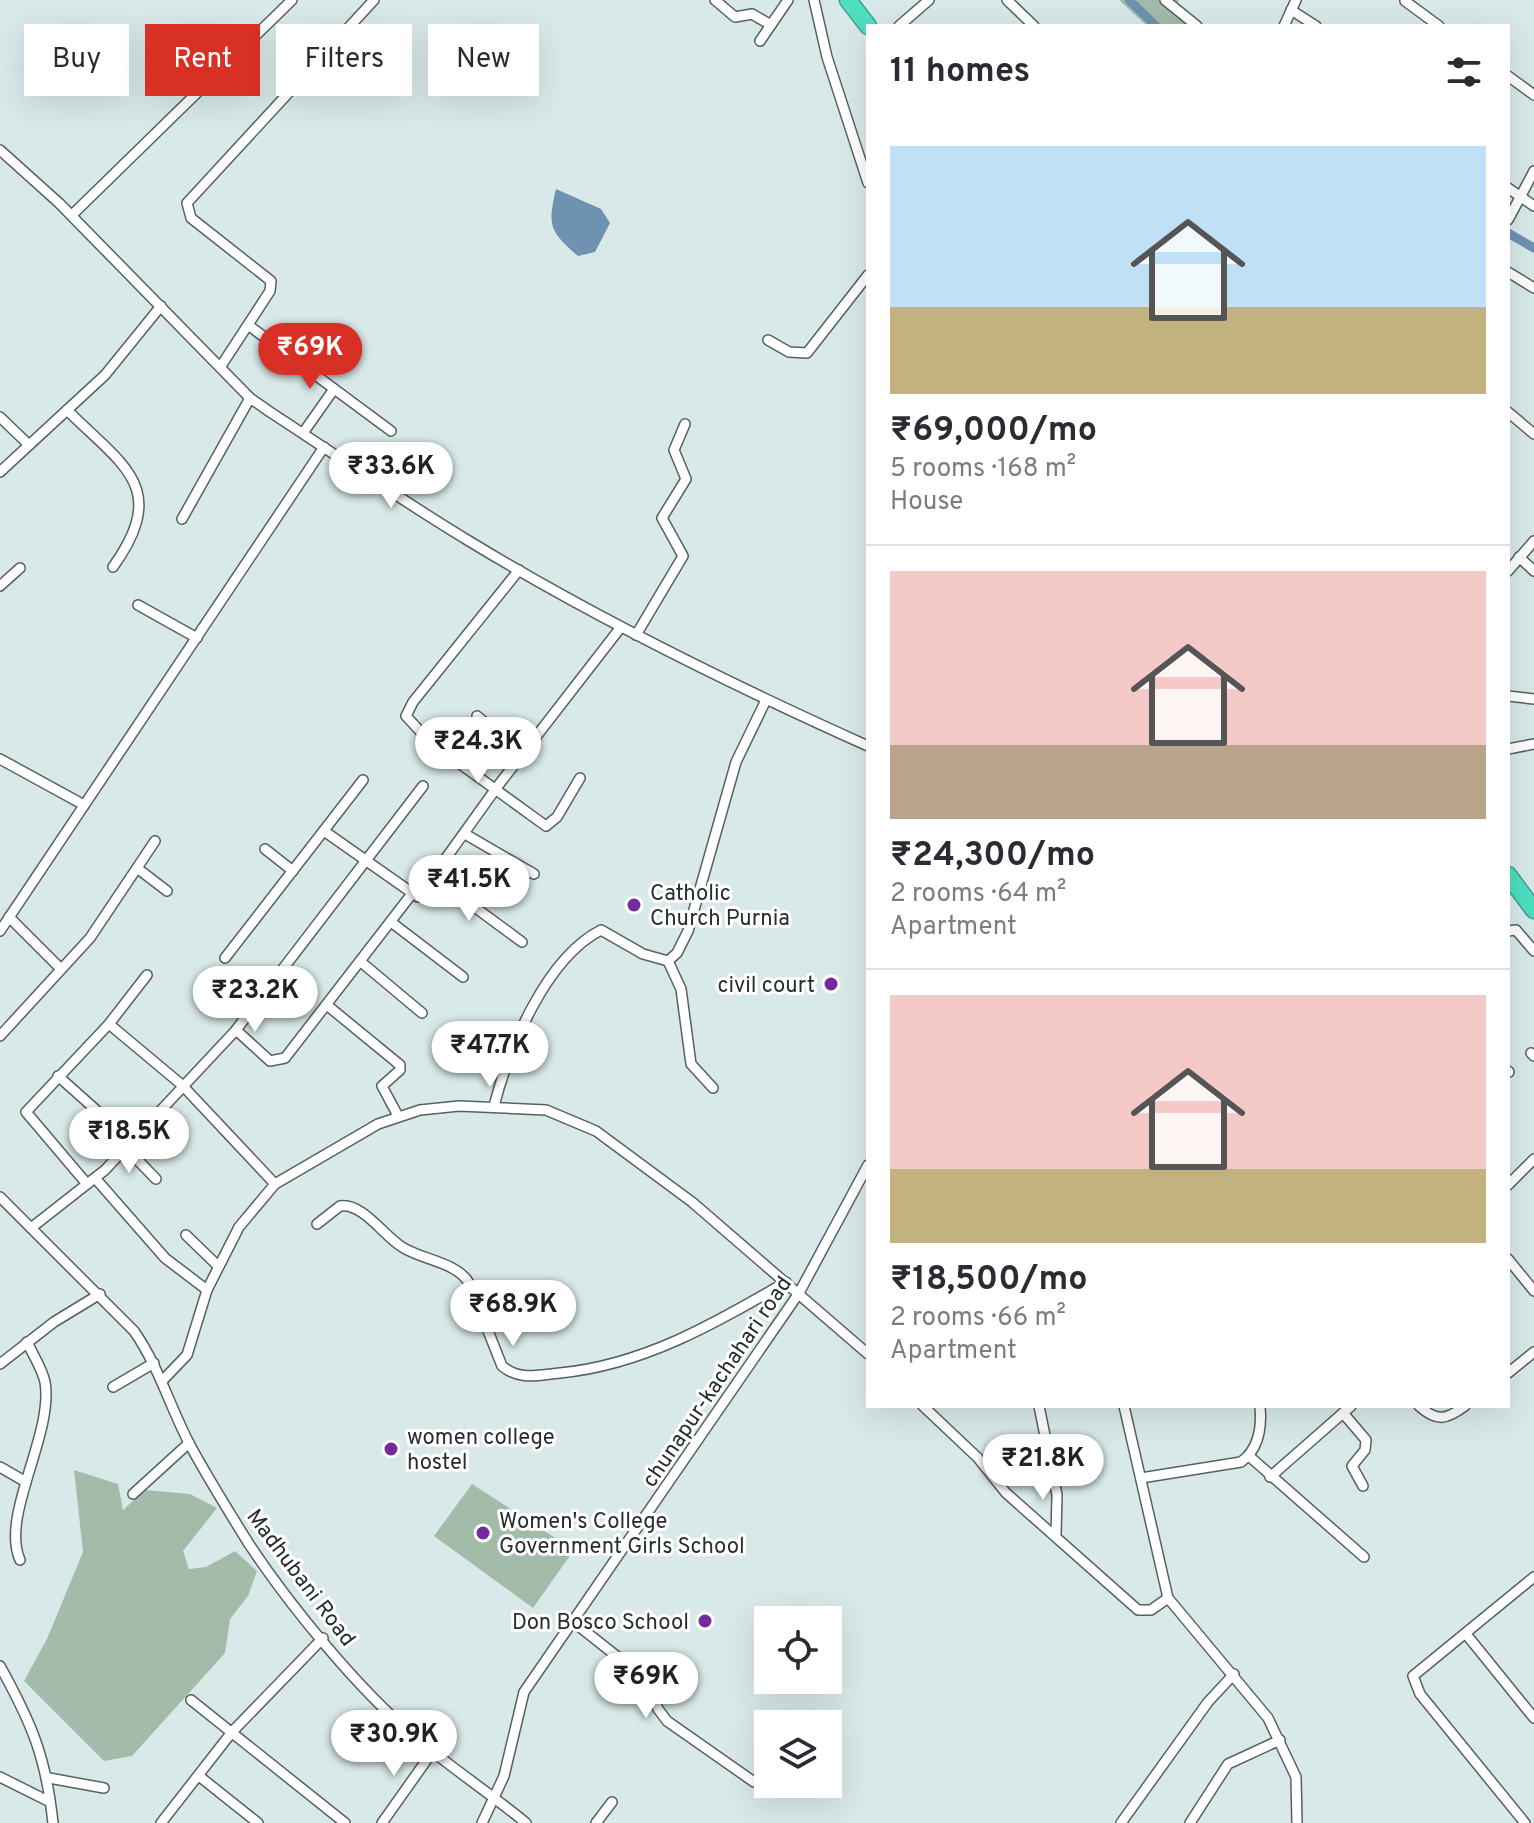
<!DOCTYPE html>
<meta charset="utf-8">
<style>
body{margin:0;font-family:Overpass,sans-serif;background:#f7f7f7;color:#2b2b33;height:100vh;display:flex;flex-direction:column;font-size:30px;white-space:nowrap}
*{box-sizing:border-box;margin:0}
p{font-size:26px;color:#7c7c81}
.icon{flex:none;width:44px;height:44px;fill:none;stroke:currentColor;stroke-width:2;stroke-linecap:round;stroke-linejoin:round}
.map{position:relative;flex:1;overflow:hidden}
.details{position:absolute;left:866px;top:24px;width:644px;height:1384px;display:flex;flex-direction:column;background:#fff;border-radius:0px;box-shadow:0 8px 32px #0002}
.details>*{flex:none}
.top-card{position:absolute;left:24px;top:24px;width:722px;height:72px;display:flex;gap:16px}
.controls{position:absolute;left:754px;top:1606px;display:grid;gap:16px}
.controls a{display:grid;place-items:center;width:88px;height:88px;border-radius:0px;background:#fff;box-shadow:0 8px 32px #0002;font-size:40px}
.price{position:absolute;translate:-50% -68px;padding:0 18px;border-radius:28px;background:#fff;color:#222;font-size:26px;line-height:52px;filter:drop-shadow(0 2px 4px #0008)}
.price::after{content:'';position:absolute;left:50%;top:48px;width:24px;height:18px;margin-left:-12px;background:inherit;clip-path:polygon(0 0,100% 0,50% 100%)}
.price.selected{background:#d93025;color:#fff}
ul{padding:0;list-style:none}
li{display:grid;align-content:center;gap:16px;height:424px;padding:0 24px}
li+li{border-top:2px solid #e1e1e2}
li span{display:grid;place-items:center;height:248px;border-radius:0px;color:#555}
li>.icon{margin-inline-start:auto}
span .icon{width:144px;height:144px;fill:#fffc;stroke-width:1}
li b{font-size:34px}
h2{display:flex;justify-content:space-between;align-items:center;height:96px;padding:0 24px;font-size:34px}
.pill{padding:0 28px;border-radius:0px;background:#fff;box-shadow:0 8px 32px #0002;font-size:28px;line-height:72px}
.pill.selected{background:#d93025;color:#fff}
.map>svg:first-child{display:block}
.green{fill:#a2bca9}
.water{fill:#6e92b0}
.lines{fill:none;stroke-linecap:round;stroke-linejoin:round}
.canal{stroke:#6e92b0;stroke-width:9}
.street-casing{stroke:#556262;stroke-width:12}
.highway-casing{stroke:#42a08d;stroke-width:19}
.street{stroke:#fff;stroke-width:9}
.highway{stroke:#50dec0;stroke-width:16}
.poi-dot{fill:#742b9e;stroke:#fff;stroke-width:3}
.labels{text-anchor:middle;stroke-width:6;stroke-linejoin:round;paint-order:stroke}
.poi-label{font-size:22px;fill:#282d2e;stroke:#fff;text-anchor:start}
.street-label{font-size:22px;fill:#282d2e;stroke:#fff}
</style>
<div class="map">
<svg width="1534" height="1823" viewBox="0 0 1534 1823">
<rect width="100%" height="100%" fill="#d9e9e9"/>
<g class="green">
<path d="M1119,0H1179L1176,5L1203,26H1147Z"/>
<path d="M74,1470L118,1484L123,1510L145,1490L190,1494L217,1508L183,1551L189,1569L206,1567L235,1551L257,1571L248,1596L230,1619L225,1653L132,1756L104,1761L24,1681L47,1639L83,1552Z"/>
<path d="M472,1484L574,1550L533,1608L434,1536Z"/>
</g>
<path class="water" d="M556,189L601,209L610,223L595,252L578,256C550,232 547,226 556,189Z"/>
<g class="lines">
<g class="canal">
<path d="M1129,0L1156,26"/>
<path d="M1508,233L1534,248"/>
</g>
<defs>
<g id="street">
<path d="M715,0L735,17L752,14L771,25"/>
<path d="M814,0L827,57L868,183"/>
<path d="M1007,0L1034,26"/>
<path d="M1165,0L1197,26"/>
<path d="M1405,1L1439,26"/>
<path d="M1291,10L1316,26"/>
<path d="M899,26L929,0"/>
<path d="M1284,26L1296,0"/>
<path d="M760,41L788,0"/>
<path d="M1508,76L1534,95"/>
<path d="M0,150L59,203L250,398L270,412C336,455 401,500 469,541C597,619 732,685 868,746"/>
<path d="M1508,188L1534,206"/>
<path d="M72,215L292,0"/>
<path d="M1508,220L1534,171"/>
<path d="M1508,272L1534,288"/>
<path d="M248,325L391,431"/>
<path d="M768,340L789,352L807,353L868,275"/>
<path d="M221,366L270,291L271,281L191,218L187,203L374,0"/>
<path d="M67,410C123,466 170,487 113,567"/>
<path d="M1508,412L1534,434"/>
<path d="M0,417L29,445"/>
<path d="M303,433L334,389"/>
<path d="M0,472L105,375L161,306"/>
<path d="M182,519L250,398"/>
<path d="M1519,557L1534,571"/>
<path d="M519,570L413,702L406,716L430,742L546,826L557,817L580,778"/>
<path d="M1508,571L1534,541"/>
<path d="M0,586L20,568"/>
<path d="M138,605L197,638"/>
<path d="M636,635L683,556L662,518L686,479L674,450L685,424"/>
<path d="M1508,696L1534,699"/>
<path d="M477,716L523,755"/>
<path d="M1508,749L1534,744"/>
<path d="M0,759L84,805"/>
<path d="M324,831L418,897L497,787L621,627"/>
<path d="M465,834L534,874"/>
<path d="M265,849L293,871"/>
<path d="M137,868L167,891"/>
<path d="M435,878L522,942"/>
<path d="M9,917L60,968"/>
<path d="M391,922L463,977"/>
<path d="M0,931L324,447"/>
<path d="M1508,931L1516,930L1534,951"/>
<path d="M225,958L363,780"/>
<path d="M668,961L681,989L691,1064L713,1088"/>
<path d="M361,962L422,1013"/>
<path d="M328,1006L400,1065V1070L382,1086L398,1116"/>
<path d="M109,1024L182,1085L275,1184"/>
<path d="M236,1030L270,1061L285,1058L411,895"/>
<path d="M0,1036L90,938L155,841"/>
<path d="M1531,1053L1534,1056"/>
<path d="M1508,1071L1509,1072"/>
<path d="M58,1076L132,1142"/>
<path d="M494,1106C509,1048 546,958 601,930L643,954L668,961L677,953L688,931L736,762L766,700"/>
<path d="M126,1148L156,1179"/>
<path d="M95,1178L165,1258L207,1290"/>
<path d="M87,1184L26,1112L109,1024L147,975"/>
<path d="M1508,1185L1534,1159"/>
<path d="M0,1197L134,1331C159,1367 170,1407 190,1445C208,1478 229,1512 249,1544C291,1607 358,1689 415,1737C451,1768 490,1793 526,1823"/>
<path d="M317,1224L340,1206C362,1202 384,1236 402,1247C422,1260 457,1262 469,1283L502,1366C520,1381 538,1375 560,1373C643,1365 714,1324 786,1282"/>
<path d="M31,1228L105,1170L236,1030L423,786"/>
<path d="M186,1235L218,1266"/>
<path d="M1508,1259L1534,1291"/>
<path d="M0,1364L54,1322L100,1294"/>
<path d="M1508,1373L1534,1352"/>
<path d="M163,1380L187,1355L207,1290L239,1227L275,1184L378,1124L420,1110L459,1106L546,1110L596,1131L692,1202L868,1354"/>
<path d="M113,1387L154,1363"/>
<path d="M923,1406L978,1458L1006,1493L1138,1610H1151L1168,1598"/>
<path d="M1039,1406L1057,1495L1056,1534"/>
<path d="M1124,1406L1168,1598L1268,1718L1296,1777L1297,1823"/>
<path d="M1419,1406C1437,1422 1446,1420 1465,1406"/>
<path d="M1343,1413L1366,1440L1365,1450L1352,1466L1363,1486"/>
<path d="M1249,1456L1364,1557"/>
<path d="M0,1467L26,1482"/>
<path d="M1270,1477L1351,1406"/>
<path d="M1141,1478L1241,1462C1259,1449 1262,1427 1260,1406"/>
<path d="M133,1494L189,1443"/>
<path d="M20,1560C0,1516 54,1434 45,1382C42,1368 33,1355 27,1342"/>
<path d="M571,1620L648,1681L658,1709L667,1721L754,1782"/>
<path d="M1466,1634L1534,1718"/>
<path d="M0,1666C32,1724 46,1757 53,1823"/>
<path d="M191,1700L345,1823"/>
<path d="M199,1776L258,1823"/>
<path d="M0,1777L50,1802"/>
<path d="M49,1778L104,1788"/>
<path d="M161,1823L232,1732L323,1638"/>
<path d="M382,1823L433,1751"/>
<path d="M482,1823L504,1776L524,1692L799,1293L868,1165"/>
<path d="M596,1823L612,1802"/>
<path d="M1121,1823L1208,1702L1234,1674"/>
<path d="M1190,1823L1228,1764L1280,1740"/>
<path d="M1525,1823L1420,1694L1413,1676L1534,1577"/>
</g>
<g id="highway">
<path d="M848,0L868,26"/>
<path d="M1508,875L1534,910"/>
</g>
</defs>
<use href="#street" class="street-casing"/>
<use href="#highway" class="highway-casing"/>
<use href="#street" class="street"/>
<use href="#highway" class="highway"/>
</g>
<g class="poi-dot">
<circle cx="634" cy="905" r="8"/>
<circle cx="831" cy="984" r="8"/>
<circle cx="391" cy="1449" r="8"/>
<circle cx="483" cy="1533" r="8"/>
<circle cx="705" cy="1621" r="8"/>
</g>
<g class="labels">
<g class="poi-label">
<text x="650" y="900">Catholic<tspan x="650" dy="25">Church Purnia</tspan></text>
<text x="815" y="992" text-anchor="end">civil court</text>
<text x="407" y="1444">women college<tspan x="407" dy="25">hostel</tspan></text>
<text x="499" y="1528">Women's College<tspan x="499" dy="25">Government Girls School</tspan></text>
<text x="689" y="1629" text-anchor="end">Don Bosco School</text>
</g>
<g class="street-label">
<text transform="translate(716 1381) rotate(-56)" y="8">chunapur-kachahari road</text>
<text transform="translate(302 1577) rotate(53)" y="8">Madhubani Road</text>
</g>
</g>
</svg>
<div class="controls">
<a><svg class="icon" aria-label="locate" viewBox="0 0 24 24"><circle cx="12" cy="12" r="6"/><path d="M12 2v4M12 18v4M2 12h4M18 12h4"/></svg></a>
<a><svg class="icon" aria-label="layers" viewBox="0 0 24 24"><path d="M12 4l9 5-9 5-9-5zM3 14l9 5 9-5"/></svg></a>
</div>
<b class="price selected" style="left:310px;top:391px">₹69K</b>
<b class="price" style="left:391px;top:510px">₹33.6K</b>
<b class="price" style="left:478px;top:785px">₹24.3K</b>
<b class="price" style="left:469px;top:923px">₹41.5K</b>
<b class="price" style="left:255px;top:1034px">₹23.2K</b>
<b class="price" style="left:490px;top:1089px">₹47.7K</b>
<b class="price" style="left:129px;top:1175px">₹18.5K</b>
<b class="price" style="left:513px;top:1348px">₹68.9K</b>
<b class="price" style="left:1043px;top:1502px">₹21.8K</b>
<b class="price" style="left:646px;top:1720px">₹69K</b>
<b class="price" style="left:394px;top:1778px">₹30.9K</b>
<div class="top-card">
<a class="pill">Buy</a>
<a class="pill selected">Rent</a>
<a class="pill">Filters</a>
<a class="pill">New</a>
</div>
<section class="details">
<h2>11 homes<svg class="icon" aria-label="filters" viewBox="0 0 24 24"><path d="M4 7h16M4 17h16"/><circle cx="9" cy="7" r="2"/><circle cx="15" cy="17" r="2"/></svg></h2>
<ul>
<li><span style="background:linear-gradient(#bfe0f5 65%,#c2b280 0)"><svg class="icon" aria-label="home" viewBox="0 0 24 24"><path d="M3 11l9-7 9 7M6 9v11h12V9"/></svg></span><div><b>₹69,000/mo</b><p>5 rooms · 168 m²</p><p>House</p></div></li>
<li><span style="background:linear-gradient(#f6c9c9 70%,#b9a48a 0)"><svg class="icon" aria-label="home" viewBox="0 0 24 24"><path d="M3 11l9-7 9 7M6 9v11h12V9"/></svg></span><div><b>₹24,300/mo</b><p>2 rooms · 64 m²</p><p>Apartment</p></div></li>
<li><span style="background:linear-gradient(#f6c9c9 70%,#c2b280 0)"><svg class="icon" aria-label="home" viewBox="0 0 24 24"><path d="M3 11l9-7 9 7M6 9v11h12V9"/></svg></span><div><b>₹18,500/mo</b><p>2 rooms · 66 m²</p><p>Apartment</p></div></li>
</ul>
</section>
</div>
